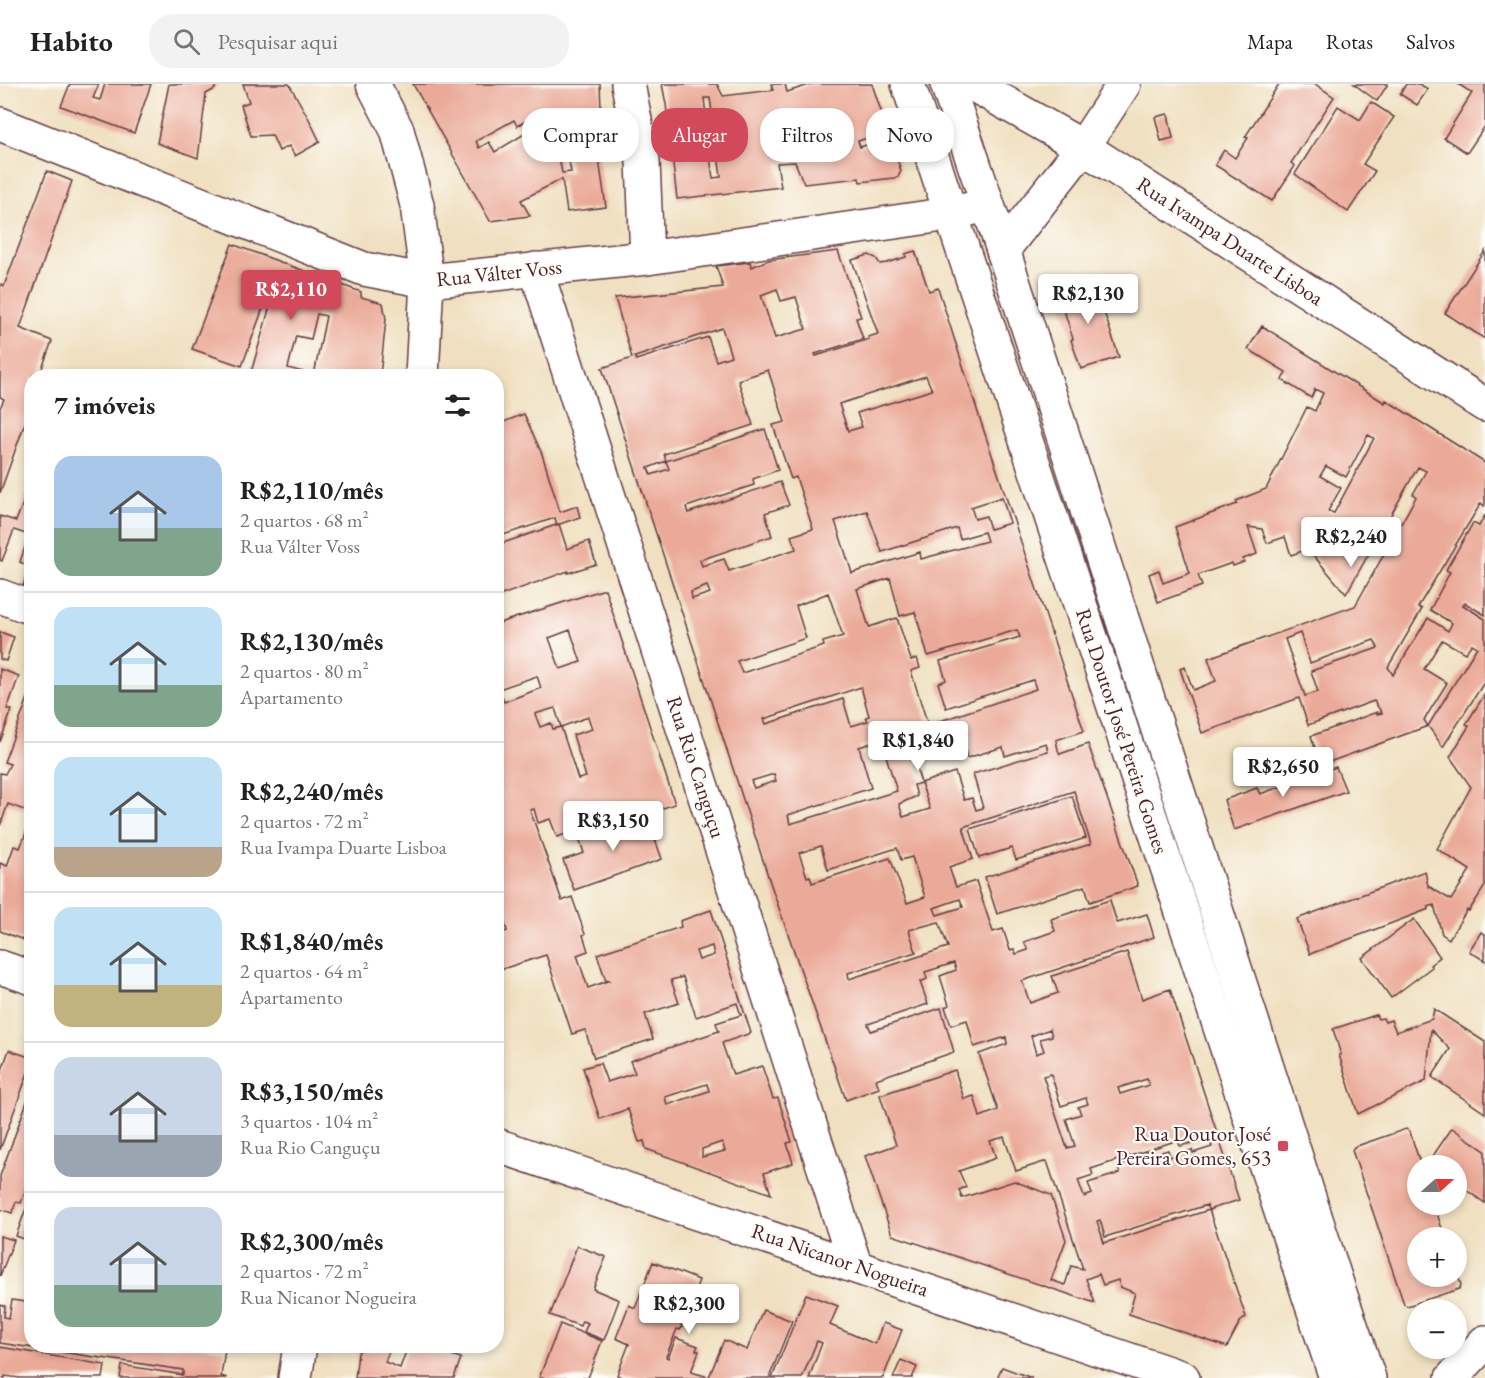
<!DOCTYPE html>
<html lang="pt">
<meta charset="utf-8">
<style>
body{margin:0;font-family:"EB Garamond",serif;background:#f2f2f2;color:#222;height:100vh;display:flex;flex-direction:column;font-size:22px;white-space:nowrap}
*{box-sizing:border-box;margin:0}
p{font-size:20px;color:#767676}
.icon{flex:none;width:33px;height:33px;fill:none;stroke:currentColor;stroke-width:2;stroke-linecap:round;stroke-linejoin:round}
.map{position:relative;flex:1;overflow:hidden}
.drawer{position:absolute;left:24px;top:285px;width:480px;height:984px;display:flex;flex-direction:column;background:#fff;border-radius:24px;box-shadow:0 3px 9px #0003}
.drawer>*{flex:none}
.hud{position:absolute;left:522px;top:24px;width:570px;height:54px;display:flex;gap:12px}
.needle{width:39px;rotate:69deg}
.buttons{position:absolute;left:1407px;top:1071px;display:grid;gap:12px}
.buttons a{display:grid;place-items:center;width:60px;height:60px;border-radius:50%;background:#fff;box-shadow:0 3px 9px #0003;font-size:30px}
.price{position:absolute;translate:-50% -51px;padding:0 14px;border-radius:6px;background:#fff;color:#222;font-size:20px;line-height:39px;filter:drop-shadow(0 2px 3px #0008)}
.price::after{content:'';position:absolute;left:50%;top:36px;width:18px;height:14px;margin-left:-9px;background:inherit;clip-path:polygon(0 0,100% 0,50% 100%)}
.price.selected{background:#d1495b;color:#fff}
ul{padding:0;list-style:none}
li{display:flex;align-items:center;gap:18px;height:150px;padding:0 30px}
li+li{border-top:2px solid #e0e0e0}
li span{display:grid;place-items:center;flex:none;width:168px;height:120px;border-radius:18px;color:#555}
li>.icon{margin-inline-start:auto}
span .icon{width:72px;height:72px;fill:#fffc;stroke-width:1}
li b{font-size:26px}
h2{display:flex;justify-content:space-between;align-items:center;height:72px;padding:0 30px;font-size:26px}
.tag{padding:0 21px;border-radius:24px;background:#fff;box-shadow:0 3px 9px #0003;font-size:21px;line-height:54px}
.tag.selected{background:#d1495b;color:#fff}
header{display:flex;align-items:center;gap:36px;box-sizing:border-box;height:84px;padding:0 30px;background:#fff;border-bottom:2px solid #e0e0e0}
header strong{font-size:28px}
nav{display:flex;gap:33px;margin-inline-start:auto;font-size:21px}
.search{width:420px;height:54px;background:#f2f2f2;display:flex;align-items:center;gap:15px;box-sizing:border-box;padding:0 21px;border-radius:24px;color:#767676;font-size:22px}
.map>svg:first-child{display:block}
.building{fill:#ebaa99;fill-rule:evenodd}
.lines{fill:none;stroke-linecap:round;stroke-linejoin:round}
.minor-casing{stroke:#633c42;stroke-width:36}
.major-casing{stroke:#633c42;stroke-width:36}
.minor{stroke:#fff;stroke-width:33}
.major{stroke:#fff;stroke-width:33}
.poi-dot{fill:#d1495b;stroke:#fdfcf7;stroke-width:2}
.labels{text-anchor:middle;stroke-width:4.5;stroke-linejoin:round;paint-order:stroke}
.street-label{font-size:21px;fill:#4a1f2b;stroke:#fdfcf7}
.poi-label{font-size:21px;fill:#4a1f2b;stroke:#fdfcf7;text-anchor:end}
</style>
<header>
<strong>Habito</strong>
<div class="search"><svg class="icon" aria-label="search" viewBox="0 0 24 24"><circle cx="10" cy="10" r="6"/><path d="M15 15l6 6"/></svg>Pesquisar aqui</div>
<nav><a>Mapa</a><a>Rotas</a><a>Salvos</a></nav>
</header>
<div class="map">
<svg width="1485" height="1294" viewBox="0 0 1485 1294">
<rect width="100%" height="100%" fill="#fdfcf7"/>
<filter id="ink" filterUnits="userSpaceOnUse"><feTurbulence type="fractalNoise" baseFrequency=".0167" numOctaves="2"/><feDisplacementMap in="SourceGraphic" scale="12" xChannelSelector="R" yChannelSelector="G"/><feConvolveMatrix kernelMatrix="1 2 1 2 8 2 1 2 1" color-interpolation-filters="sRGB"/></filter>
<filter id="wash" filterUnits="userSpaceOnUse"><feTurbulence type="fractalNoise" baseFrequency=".008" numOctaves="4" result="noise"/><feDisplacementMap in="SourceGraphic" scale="24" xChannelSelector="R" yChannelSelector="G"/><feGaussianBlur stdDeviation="1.35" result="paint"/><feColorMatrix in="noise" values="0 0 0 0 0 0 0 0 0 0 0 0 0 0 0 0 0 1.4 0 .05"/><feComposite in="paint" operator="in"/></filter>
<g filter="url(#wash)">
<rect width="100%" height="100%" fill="#f0e0c1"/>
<g id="blocks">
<g class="building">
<path d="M70,0H99L93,14L100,16L105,0H151L134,49L61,22Z"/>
<path d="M169,0H219L215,3V5L206,10L198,74L157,59Z"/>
<path d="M243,0H289L309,35L320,58L295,72L289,62L279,67L272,51L251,52L241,21L249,18Z"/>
<path d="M413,0H600L601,25L592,27L606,123L567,128L562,95L521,116L530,132L490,137ZM529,35L534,44L495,68L489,58L479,64L476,57L514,36L517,42ZM566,61L571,88L562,89L557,64Z"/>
<path d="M662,0H717L723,12L773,6L771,0H785L787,8L812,0H872L901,87L898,93L894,94L860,98L859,94L804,100L795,78L777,79L781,103L677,115L666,20ZM704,14H710L721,93L713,94L710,73L703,75L698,33L706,32ZM877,51L879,57L860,63L858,57Z"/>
<path d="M1279,0H1315L1334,13L1291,79L1295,82L1272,117L1215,81L1224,66L1235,74L1248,54L1245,53Z"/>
<path d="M1354,0H1388L1377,17Z"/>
<path d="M1406,0H1419L1428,5L1417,21L1400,10Z"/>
<path d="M1458,0H1485V42L1467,69L1444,54L1472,9Z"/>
<path d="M1371,18L1394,33L1363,80L1375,87L1348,128L1295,90L1338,22L1360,36Z"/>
<path d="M1168,30L1173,54L1161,57L1155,33Z"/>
<path d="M47,87L72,97L20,244L52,257L40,290L45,292H32V319L0,409V324L4,315L0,313V204L1,200L4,202Z"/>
<path d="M232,160L361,208V213L383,219L386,235L380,292H250L272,215L267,213L242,282L192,265ZM317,230L326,232L314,291L288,284L296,252L311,255Z"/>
<path d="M838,167L861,233L856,234L863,255L815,270L816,272L869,255L868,253L878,250L852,176L869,171L876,174L880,180L887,179L906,173L905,170L915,167L929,207L938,204L980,335L1084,647L1056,656L1058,666L1060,670L1088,660L1138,802L1090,818L1085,802L997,830L985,793L1091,760L1074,707L963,743L973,775L949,783L956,803L976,797L993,848L1003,845L1010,866L1014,865L1016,870L1028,866L1024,858L1055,847L1051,835L1110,816L1117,839L1147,830L1154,853L1022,897L1030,919L1058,909L1052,892L1127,868L1142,915L1170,905L1239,1116L1208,1126L1207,1121L1105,1153L1100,1136L1097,1137L1104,1159L1209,1126L1246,1233L1240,1238L1227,1263L1129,1230L1135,1209L1120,1203L1118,1196L1103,1201L1099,1190L1086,1195L1095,1219L892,1151L865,1072L896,1061L880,1011L955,986L964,1015L974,1012L980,1033L998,1026L979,970L1007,960L1006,953L974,963L967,936L951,941L945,923L949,921L940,892L956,886L954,879L925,888L927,895L920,898L928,920L868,940L871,947L941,924L954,968L876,995L879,1004L846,1016L772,804L602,284L632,274L615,214L723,203L716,182L750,178L752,183L768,176ZM777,205L781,217L796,213L806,245L775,254L761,211ZM722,244L731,272L716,277L708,253L636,276L635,273ZM768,286L785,338L773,341L791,395L796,393L813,445L791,452L796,465L729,487L724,475L702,482L700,476L772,452L765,429L789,421L780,398L688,429L686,423L754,401L753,395L778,386L765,345L666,377L669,385L651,391L648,384L666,377L664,370L753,341L738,296ZM926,292L932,306L857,329L862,343L848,347L839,320ZM1002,413L1010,439L990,445L986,432L975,435L971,423ZM867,427L882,468L957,444L960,455L984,448L987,457L921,475L920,468L852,489L835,437ZM890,494L900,532L915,528L928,572L1017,546L1020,553L940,577L946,596L938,599L946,624L1033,596L1036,605L928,641L911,587L920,584L917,574L911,576L897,534L869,543L857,505ZM707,502L710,509L692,515L691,508ZM828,509L843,552L823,558L824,562L742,589L737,577L806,554L796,522ZM861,603L869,632L866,633L868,637L851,642L843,615L766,640L764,635ZM881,656L897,707L790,740L788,731L871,704L859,663ZM962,656L967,674L1003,663L1005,672L1046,659L1048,667L973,690L983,724L976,726L972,714L964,716L955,688L921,699L930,725L903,733L899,720L917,712L914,701L921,699L913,672ZM774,690L776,697L754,704L751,697ZM821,762L828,786L897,764L901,776L912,773L925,813L907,819L890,774L812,799L810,792L807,793L799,769ZM960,815L963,823L937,831L934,824ZM939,838L948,863L849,895L848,889L916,868L909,846ZM1050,945L1052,952L1040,955L1044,967L1036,970L1031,952ZM1051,990L1061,1022L1086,1014L1088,1020L1078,1023L1081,1030L1066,1035L1075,1062L1067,1064L1043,992ZM1147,995L1149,1001L1120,1010L1118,1004ZM1004,1053L1016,1087L1047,1077L1083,1185L1071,1182L1065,1201L1051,1196L1066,1156L1051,1111L1014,1097L962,1114L959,1106L966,1103L959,1087L996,1074L990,1057ZM1209,1054L1212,1063L1193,1069L1192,1066L1170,1073L1168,1066L1117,1083L1120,1089L1088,1099L1092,1110L1084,1113L1078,1096L1093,1091L1091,1085L1178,1056L1180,1062Z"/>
<path d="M1485,167V255L1445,229Z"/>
<path d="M1093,195L1119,273L1081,285L1071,256L1073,255L1058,207Z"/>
<path d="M1262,242L1385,319L1386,316L1485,379V420L1484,422L1481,419L1418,523L1422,525L1388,583L1393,591L1428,534L1448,547L1452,539L1430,526L1450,488L1446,486L1473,439L1479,442L1485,431V531L1465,519L1463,521L1485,535V597L1443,663L1428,642L1477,563L1472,560L1465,569L1442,556L1424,585L1447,599L1424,636L1428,642L1310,685L1306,668L1315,664L1311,652L1377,628V630L1382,629L1374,617L1308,641L1299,614L1202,649L1180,585L1185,583L1193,606L1216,597L1208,574L1355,522L1416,413L1413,410L1426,387L1418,383L1346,510L1308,465L1291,471L1285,453L1267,459L1262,445L1248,443L1257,470L1243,475L1244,478L1233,482L1232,479L1198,491L1202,502L1158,518L1149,490L1159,486L1163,499L1190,489L1175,443L1237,420L1236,417L1266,405L1307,323L1315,327L1323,309L1315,305L1311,314L1282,296L1286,288L1248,265ZM1368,351L1374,354L1334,429L1328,427L1341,404L1320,392L1326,382L1346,393ZM1300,549L1310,579L1374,556L1378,564L1311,587L1318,608L1305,612L1285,555Z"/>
<path d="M524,330L542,370L560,428L577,422L580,433L557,441L555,434L500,452L503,459L559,440L567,465L589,457L596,480L568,489V487L496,513V341Z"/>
<path d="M32,397V484L20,478L29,451L14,446L2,477L0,476V432L16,437Z"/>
<path d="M28,487L32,488V505L23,502Z"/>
<path d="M605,505L675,720L645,730L642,723L628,728V730L557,753L550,735L538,739L534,725L530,726L562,817L572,813L585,850L583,851L588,867L577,871L588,904L610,896L606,897L597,870L681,843L680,837L711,826L751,949L722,959L733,991L762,982L773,1015L778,1014L792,1058L787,1059L793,1079L764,1089L771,1110L646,1065L644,1057L639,1058L628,1025L600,1035L583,984L600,979L607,998L635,989L630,977L719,947L716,939L741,931L737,919L696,933L683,893L671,896L679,919L645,930L653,955L594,974L585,946L572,950L546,871L496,887V851L507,847L505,840L496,843V540ZM570,546L581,578L560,585L549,554ZM537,592L541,604L504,618L499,605ZM555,624L561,643L588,633L592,645L573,651L586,693L578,695L561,643L553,645L551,639L540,643L535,630ZM712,862L714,871L699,876L696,867ZM707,1000L709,1007L667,1021L665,1013ZM722,1058L725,1067L702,1073V1065Z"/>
<path d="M0,548L14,553L6,577L0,575Z"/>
<path d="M0,585L19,592L7,625L12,626L0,658Z"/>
<path d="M31,606L32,729L8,720L0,742V689L5,690L10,680L4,678Z"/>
<path d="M1485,610V802L1469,827L1467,826L1449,855L1442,850L1434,821L1428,823L1429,825L1310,870L1297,835L1425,787L1428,802L1451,816L1470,786L1437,765L1471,703L1450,673L1469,642L1466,640Z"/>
<path d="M1336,683L1346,707L1234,746L1224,716L1257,704L1260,710Z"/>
<path d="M1072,712L1086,754L1016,776L1012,764L979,774L970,745Z"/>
<path d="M646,730L662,775L574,806L563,776L584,769L579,754Z"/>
<path d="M32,734V852L29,858L0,847V779L7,782L14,762L20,764Z"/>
<path d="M1414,835L1440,873L1430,881L1432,883L1391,914L1362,874Z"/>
<path d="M1481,848L1485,850V877L1469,867Z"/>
<path d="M1434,925L1485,958V1029L1432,993L1450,965L1431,946L1426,997L1358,1030L1339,971H1341L1333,945L1376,931L1378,935L1383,934L1385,938L1391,936L1396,948L1432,935Z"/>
<path d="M9,966L32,974V978L0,1066V992Z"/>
<path d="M32,1004V1089L21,1119L16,1118L12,1129L0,1125V1092Z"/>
<path d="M1452,1044L1485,1067V1119L1456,1099V1082H1431L1428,1079Z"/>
<path d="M1406,1045L1410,1048L1421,1082H1418V1120H1434L1445,1154H1418V1192H1458L1461,1201L1459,1205L1407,1222L1404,1220L1352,1066L1354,1063Z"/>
<path d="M32,1108V1158L16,1152Z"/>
<path d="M0,1152L14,1156L0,1192Z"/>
<path d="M577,1162L606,1173L593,1205L619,1216L604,1256L584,1248L588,1239L582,1237L580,1242L550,1231Z"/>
<path d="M653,1178L699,1196L680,1246L677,1245L666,1273L668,1274L676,1254L698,1262L696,1266L699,1267L691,1288L709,1293L724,1256L747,1266L763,1226L792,1237L769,1294H624L617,1291L629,1260L616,1254L629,1221L635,1224Z"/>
<path d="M806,1210L838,1222L830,1241L875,1260L883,1239L902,1246L883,1294H809L822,1259L817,1257L802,1294H772Z"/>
<path d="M12,1216L32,1219V1262H195L225,1266L221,1292L227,1294H120L122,1281L183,1291V1286L0,1259V1221L5,1222L4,1233L9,1234Z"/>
<path d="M560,1240L602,1257L588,1294H539Z"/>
<path d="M363,1262H391L385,1278L400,1284L408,1262H423L461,1274L454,1294H355L358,1269Z"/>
<path d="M0,1263L105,1281L103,1294H20L5,1292V1294H0Z"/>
<path d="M901,1276L917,1283L912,1294H893Z"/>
<path d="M1002,1283L1032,1294H997Z"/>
</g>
</g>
</g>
<g filter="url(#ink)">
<use href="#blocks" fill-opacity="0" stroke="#633c42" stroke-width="1.5"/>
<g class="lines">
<defs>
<g id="minor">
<path d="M373,0L397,46L417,121L427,197L422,292"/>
<path d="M628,0L643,77L647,174"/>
<path d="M972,0L1083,63L1485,321"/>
<path d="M0,40L364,185L427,197L647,174L950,130L986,121"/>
<path d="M1003,166L1083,63L1124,0"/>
<path d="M536,185L855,1181"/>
<path d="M0,512L32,524"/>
<path d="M0,883L32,894"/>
<path d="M496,1061L1183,1294"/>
<path d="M295,1294L300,1262"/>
<path d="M1452,1294L1485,1258"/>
</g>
<g id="major">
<path d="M908,0L1336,1294"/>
<path d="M947,0L1003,166L1339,1206L1369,1294"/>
</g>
</defs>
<use href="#minor" class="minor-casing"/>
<use href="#major" class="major-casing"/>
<use href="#minor" class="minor"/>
<use href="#major" class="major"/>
</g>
</g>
<rect class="poi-dot" x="1277" y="1056" width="12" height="12" rx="3"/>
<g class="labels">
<g class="street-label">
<text transform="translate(1230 157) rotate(33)" y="7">Rua Ivampa Duarte Lisboa</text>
<text transform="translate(499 189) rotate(-6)" y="7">Rua Válter Voss</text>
<text transform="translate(1122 647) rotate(72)" y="7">Rua Doutor José Pereira Gomes</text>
<text transform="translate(696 683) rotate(72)" y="7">Rua Rio Canguçu</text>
<text transform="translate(840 1176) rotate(19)" y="7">Rua Nicanor Nogueira</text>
</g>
<g class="poi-label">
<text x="1271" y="1057">Rua Doutor José<tspan x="1271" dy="24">Pereira Gomes, 653</tspan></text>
</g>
</g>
</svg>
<div class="buttons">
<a><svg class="needle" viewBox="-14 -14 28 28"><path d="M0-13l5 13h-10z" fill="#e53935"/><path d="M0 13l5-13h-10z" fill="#767676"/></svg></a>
<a>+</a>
<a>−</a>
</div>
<b class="price selected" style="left:291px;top:237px">R$2,110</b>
<b class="price" style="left:1088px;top:241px">R$2,130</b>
<b class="price" style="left:1351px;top:484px">R$2,240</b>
<b class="price" style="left:918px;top:688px">R$1,840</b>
<b class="price" style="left:1283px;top:714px">R$2,650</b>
<b class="price" style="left:613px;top:768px">R$3,150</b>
<b class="price" style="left:689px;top:1251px">R$2,300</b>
<div class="hud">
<a class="tag">Comprar</a>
<a class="tag selected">Alugar</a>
<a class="tag">Filtros</a>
<a class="tag">Novo</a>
</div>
<section class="drawer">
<h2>7 imóveis<svg class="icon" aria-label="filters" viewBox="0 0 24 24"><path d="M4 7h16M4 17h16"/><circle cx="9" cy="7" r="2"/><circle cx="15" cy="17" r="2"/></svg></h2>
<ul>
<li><span style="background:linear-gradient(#a9c7e8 60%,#7fa58c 0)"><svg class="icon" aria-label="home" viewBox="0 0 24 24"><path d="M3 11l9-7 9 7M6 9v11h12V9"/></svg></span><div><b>R$2,110/mês</b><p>2 quartos · 68 m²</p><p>Rua Válter Voss</p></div></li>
<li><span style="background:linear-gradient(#bfe0f5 65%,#7fa58c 0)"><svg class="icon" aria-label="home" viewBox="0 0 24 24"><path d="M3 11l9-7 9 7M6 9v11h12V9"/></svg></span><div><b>R$2,130/mês</b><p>2 quartos · 80 m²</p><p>Apartamento</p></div></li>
<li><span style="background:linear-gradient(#bfe0f5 75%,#b9a48a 0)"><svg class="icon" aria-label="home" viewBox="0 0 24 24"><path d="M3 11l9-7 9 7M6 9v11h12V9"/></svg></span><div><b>R$2,240/mês</b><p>2 quartos · 72 m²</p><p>Rua Ivampa Duarte Lisboa</p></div></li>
<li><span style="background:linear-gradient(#bfe0f5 65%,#c2b280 0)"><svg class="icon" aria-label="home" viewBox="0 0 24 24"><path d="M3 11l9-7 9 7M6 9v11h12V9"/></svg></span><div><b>R$1,840/mês</b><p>2 quartos · 64 m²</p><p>Apartamento</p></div></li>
<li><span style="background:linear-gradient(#c9d6e8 65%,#9aa5b1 0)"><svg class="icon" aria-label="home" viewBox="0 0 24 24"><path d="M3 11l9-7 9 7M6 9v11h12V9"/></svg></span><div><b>R$3,150/mês</b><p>3 quartos · 104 m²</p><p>Rua Rio Canguçu</p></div></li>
<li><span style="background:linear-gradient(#c9d6e8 65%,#7fa58c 0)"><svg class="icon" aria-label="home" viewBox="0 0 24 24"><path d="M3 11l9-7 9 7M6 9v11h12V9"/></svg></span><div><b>R$2,300/mês</b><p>2 quartos · 72 m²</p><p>Rua Nicanor Nogueira</p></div></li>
</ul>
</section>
</div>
